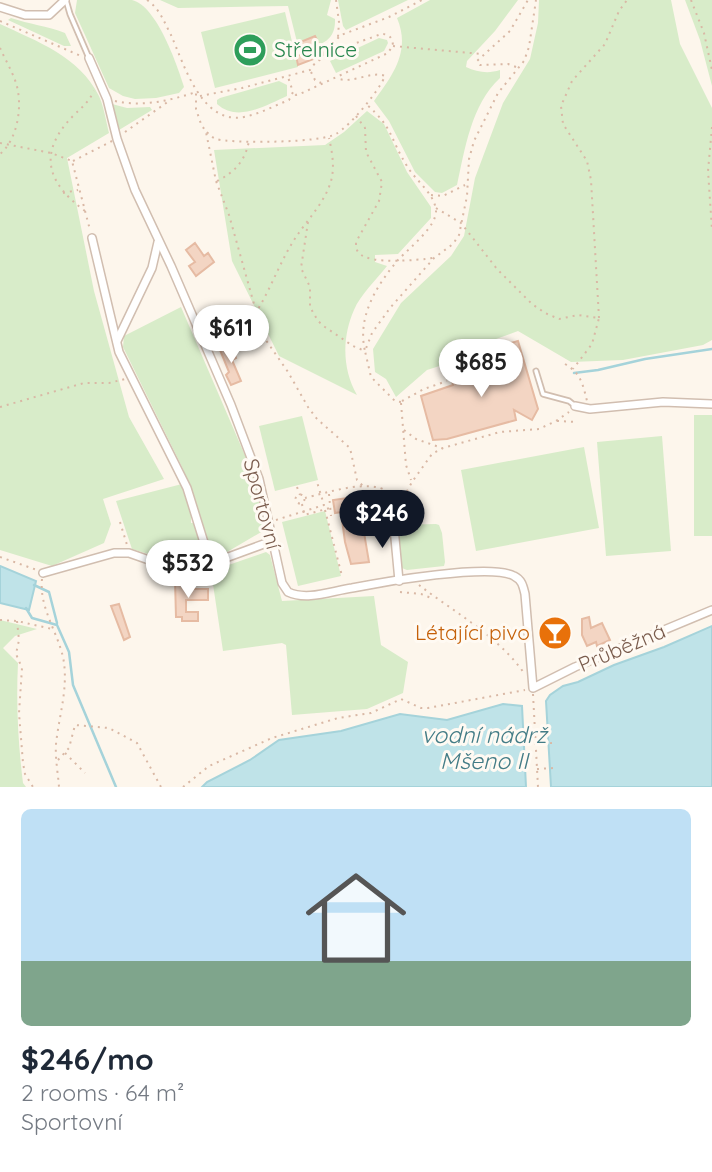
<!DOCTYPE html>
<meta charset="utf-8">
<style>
body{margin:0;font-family:Quicksand,sans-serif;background:#f6f6f7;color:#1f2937;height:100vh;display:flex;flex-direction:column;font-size:26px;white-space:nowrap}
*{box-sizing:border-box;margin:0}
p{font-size:23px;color:#747a83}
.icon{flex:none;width:38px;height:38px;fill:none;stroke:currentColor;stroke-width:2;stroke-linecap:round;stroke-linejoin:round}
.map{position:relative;height:787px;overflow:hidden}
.panel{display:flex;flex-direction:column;background:#fff;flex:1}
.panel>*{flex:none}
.price{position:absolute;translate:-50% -60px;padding:0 16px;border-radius:24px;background:#fff;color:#222;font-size:23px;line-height:46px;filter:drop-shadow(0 2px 4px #0008)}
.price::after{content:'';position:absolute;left:50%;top:42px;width:21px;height:16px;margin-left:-10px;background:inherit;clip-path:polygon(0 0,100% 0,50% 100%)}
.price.selected{background:#111827;color:#fff}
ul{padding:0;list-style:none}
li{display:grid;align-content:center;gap:14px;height:371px;padding:0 21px}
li+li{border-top:2px solid #e0e1e3}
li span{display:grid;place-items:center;height:217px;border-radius:10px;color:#555}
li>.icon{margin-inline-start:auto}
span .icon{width:126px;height:126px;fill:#fffc;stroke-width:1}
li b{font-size:30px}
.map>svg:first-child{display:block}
.green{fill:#d8ecc9}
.water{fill:#bfe3e8;stroke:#a5d3da;stroke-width:2}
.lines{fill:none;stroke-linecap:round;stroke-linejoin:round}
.stream{stroke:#a5d3da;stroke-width:2.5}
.building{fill:#f3d5c3;stroke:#e6bba3;stroke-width:2}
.service-casing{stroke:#d1beb0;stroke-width:7}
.minor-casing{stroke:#d1beb0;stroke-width:10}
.path{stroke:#d9b8a5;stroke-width:2;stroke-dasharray:2 5;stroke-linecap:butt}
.service{stroke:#fff;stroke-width:3.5}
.minor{stroke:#fff;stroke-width:7}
.labels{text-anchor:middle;stroke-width:6;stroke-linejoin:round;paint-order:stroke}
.leisure-label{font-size:21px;fill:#27864d;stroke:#fffaf3;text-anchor:start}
.street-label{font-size:21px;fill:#7a5c4d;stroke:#fffaf3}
.food-label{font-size:21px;fill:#c56008;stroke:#fffaf3;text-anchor:end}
.water-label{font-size:23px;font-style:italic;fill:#437c86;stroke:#fffaf3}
</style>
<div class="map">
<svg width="712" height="787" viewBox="0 0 712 787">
<rect width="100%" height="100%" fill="#fdf6ec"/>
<g class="green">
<path d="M77,0C93,0 115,0 132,0C157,6 177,65 184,87L179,93L156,98L135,99L123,96L109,88L75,13Z"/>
<path d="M160,0H331L327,15L335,19C336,42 319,46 299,50L288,6L178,8Z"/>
<path d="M338,0H408L346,30L343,26Z"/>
<path d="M430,0H518L495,31L467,61L466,67C477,72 488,74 500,70V78C471,105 465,149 457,185L442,193L435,192L415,172L389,121L374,101C393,75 411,51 397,18Z"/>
<path d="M539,0H671L680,44L712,108V340L703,345L623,360L571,362L518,331L496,339L489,350L427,370L396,397L386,379L375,372L373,349L401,303L451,256L464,236L475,178L503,103L530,59L538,23Z"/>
<path d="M685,0H712V86L700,40Z"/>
<path d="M285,12L298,67L215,88L201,32Z"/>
<path d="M11,18C29,24 47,26 65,33L71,46H64L8,20Z"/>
<path d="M0,24C38,42 79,56 99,96C104,107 106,121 109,133L67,158L94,291L129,417L164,479L103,499L111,524L104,543L52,566L0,550Z"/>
<path d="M379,38L387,40L388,43L384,51L336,73L330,61Z"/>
<path d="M279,81L287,85V96C266,105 238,123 217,104V100L220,98Z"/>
<path d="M112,104L127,108L150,107L152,110L119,130Z"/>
<path d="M367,111L384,124L407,172L431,207V218L398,254L375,255V262L387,266C377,279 360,295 354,310C342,337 342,369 357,395L279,356L232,261L214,150L325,145L344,132Z"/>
<path d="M181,307L250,467L265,525L263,531L222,555L210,546L183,469L123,347L124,336Z"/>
<rect x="694" y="415" width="18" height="121"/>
<path d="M302,416L318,480L275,491L259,426Z"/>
<path d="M662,436L671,551L606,556L597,442Z"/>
<path d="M584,447L599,528L476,551L461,470Z"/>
<path d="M182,484L191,510V523H194L202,552L198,563L171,561L132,549L116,501Z"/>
<path d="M325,511L341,576L298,586L282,522Z"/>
<path d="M436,524L439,525L442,533L445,562L444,566L407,570L402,568L398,525Z"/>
<path d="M266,552L270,555L282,601L374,596L381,645L408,662L403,693L367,709L292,715L286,645L282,643L223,651L211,571Z"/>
<path d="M0,620L37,629L15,636L3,648L18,663C16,703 18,743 23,783L26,787H0Z"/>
</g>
<g class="water">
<path d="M0,566L36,581L29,610L0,603Z"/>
<path d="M712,626V787H551L546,701L550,695L563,686L578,682L614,665L664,647Z"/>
<path d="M503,704L522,706L526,787H202L207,782L250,760L279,740L341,731L400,714L447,720Z"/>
</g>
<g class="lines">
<g class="stream">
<path d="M574,373L598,370L645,359L712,349"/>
<path d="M34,585L49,592L57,623"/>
<path d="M26,608L32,618L57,625L69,652L73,685L116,787"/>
</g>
</g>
<g class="building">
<path d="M315,36L324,55L298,65L296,56L303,54L298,43Z"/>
<path d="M195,243L204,256L208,253L214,262L196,276L189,266L195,262L186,250Z"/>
<path d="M518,341L538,409L532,420L514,410L516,420L447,439L433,440L421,396L453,385L450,373L487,363L490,375L510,369L505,349L508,348L507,344Z"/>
<path d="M231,345L236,358L232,360L241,381L231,385L226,375L229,372L220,350Z"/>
<path d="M369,495L371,508L360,509L369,562L351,564L345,542L341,512L335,513L333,500Z"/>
<path d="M175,580H186V589H208V600H186V612H198V621H182V617H176Z"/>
<path d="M119,604L130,637L124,640L111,606Z"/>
<path d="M589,617L591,628L602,623L610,640L597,646L596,642L587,646L582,635V619Z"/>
</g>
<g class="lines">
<defs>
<g id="service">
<path d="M66,0L70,14L89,58"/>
<path d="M536,371L543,394L569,401L574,405"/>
</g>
<g id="minor">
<path d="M0,7L25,15H49L65,0"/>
<path d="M89,58L107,99L117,139L135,190L171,266L231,405L259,479L282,583L288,592C307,601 331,591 352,588C382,582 491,563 514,576C522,580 523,586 525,594L533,688L575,667L712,610"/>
<path d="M92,238L119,352L187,488L211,565"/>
<path d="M117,341L152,268L158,242"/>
<path d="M575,406L590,409L663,402L712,404"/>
<path d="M393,517L399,581"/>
<path d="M43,573L114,553H129L166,566L201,567L272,541"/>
</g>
</defs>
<use href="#service" class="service-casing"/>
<use href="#minor" class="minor-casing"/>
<g class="path">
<path d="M147,0C160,9 164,22 171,35C184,64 201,125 244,117C259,114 274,106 289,100L293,92L288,77"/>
<path d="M336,0L339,22L338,37"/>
<path d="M691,0L704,33L712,70"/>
<path d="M0,21L81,56"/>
<path d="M393,46L482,54"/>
<path d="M0,48C5,59 12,71 16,83C23,105 18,139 0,154"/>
<path d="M326,56L333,43L341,35L389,17L422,0"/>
<path d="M516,67L508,64L480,65L477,61L510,31L528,0"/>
<path d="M311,72L315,80L321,83"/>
<path d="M200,96L242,88L310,70C317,54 364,41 381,34C389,34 392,37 393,45L388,53L300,94L296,95L293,92"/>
<path d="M115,101C142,107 169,101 196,92V109L201,124L206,132L216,181L229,215L263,336L288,372L308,407L317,419L350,448L357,480L363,486"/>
<path d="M356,116L365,128L366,152L382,182L379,201L356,242C356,247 356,250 359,253C369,265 419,260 433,258"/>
<path d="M712,127L708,171L712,230"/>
<path d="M125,132L169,101"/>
<path d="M207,132C211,137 215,139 221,140C241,143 319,143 336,134C350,126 379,91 385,76C371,70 352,85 337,78"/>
<path d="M0,143L51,153L72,161L90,230"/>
<path d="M73,161L112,141"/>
<path d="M217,181C235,172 245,161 249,141"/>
<path d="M63,193L78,190"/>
<path d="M431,195L443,196L465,185"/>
<path d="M436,208L461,223L497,269L532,304L545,313L559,319L578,315L599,318L592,344L573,369"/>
<path d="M85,211C47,183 37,153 73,116C82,107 88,103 94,91"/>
<path d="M308,222L301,268L310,287V307L318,321L325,327L353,346L365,351C357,317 376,286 398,260C409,248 437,227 436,210C434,193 415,180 407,166C390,139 393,127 366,104"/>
<path d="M255,314C271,289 280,261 296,237C308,219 325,202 331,181C335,167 332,151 329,138"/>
<path d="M599,318L591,180L587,161L563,124L561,106L572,81L605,44L619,11L627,0"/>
<path d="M565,364C581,373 583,385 587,401"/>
<path d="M402,401L424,389L447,381"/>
<path d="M401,402L395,401L371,377L365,351L372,333L390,308L434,258L453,244L459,235L467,196L469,159L474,141L498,93L524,61L529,47L536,0"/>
<path d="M401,403L406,465L411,480"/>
<path d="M0,407L84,383H109L125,379"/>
<path d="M557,421L578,422"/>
<path d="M404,430L416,439L442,448"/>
<path d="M297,487L300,495"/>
<path d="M329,494L331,516"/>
<circle cx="300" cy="499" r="4.5"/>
<path d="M305,498C326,493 370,478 388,492L392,509"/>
<path d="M302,504L304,515L330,508"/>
<path d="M325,510L342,576"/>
<path d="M397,510L412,482L432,454L443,448L500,432L539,429L556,421L569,412"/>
<path d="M276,520L324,505L317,482"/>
<path d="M120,522L127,545"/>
<path d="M0,557L37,570"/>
<path d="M42,579C39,607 57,631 63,657C69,687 59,715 56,744C55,758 58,773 59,787"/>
<path d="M419,585C454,612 498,636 524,673"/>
<path d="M400,592L421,594L434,599"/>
<path d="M0,620L17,621L52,629"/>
<path d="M17,621L19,640L16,654L22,668L19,713L23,763L25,774L33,787"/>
<path d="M533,694L538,787"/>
<path d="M536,744L552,743"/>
<path d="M65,753L85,773"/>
<path d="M58,760L69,748L75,725L109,728L137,743L161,787"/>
<path d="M537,769L554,768"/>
<path d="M183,787L209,766L272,738L338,718L371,713L401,699L421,708H428L525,690"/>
</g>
<use href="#service" class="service"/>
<use href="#minor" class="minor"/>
</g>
<defs>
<symbol id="stadium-disc" viewBox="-11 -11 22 22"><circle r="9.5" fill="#2e9e5b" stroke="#fffaf3"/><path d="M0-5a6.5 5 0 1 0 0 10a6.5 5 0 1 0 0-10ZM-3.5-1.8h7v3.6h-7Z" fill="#fff"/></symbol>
<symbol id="bar-disc" viewBox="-11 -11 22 22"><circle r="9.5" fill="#e8710a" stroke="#fffaf3"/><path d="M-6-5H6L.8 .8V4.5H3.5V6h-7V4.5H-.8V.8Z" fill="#fff"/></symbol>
</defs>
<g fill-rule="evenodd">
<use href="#stadium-disc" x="231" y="31" width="38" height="38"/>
<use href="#bar-disc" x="536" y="614" width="38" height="38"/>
</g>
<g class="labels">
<g class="leisure-label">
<text x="274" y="57">Střelnice</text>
</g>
<g class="street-label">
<text transform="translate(262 504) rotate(75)" y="7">Sportovní</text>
<text transform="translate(622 648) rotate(-23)" y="7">Průběžná</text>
</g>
<g class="food-label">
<text x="530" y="640">Létající pivo</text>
</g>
<g class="water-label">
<text x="484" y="743">vodní nádrž<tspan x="484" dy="26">Mšeno II</tspan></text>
</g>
</g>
</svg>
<b class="price" style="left:231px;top:365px">$611</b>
<b class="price" style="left:481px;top:399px">$685</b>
<b class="price selected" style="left:382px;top:550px">$246</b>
<b class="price" style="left:188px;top:600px">$532</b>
</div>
<section class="panel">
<ul>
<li><span style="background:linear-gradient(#bfe0f5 70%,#7fa58c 0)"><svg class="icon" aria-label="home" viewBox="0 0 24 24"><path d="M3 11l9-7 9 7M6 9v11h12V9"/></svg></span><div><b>$246/mo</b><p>2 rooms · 64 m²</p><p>Sportovní</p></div></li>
</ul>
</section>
